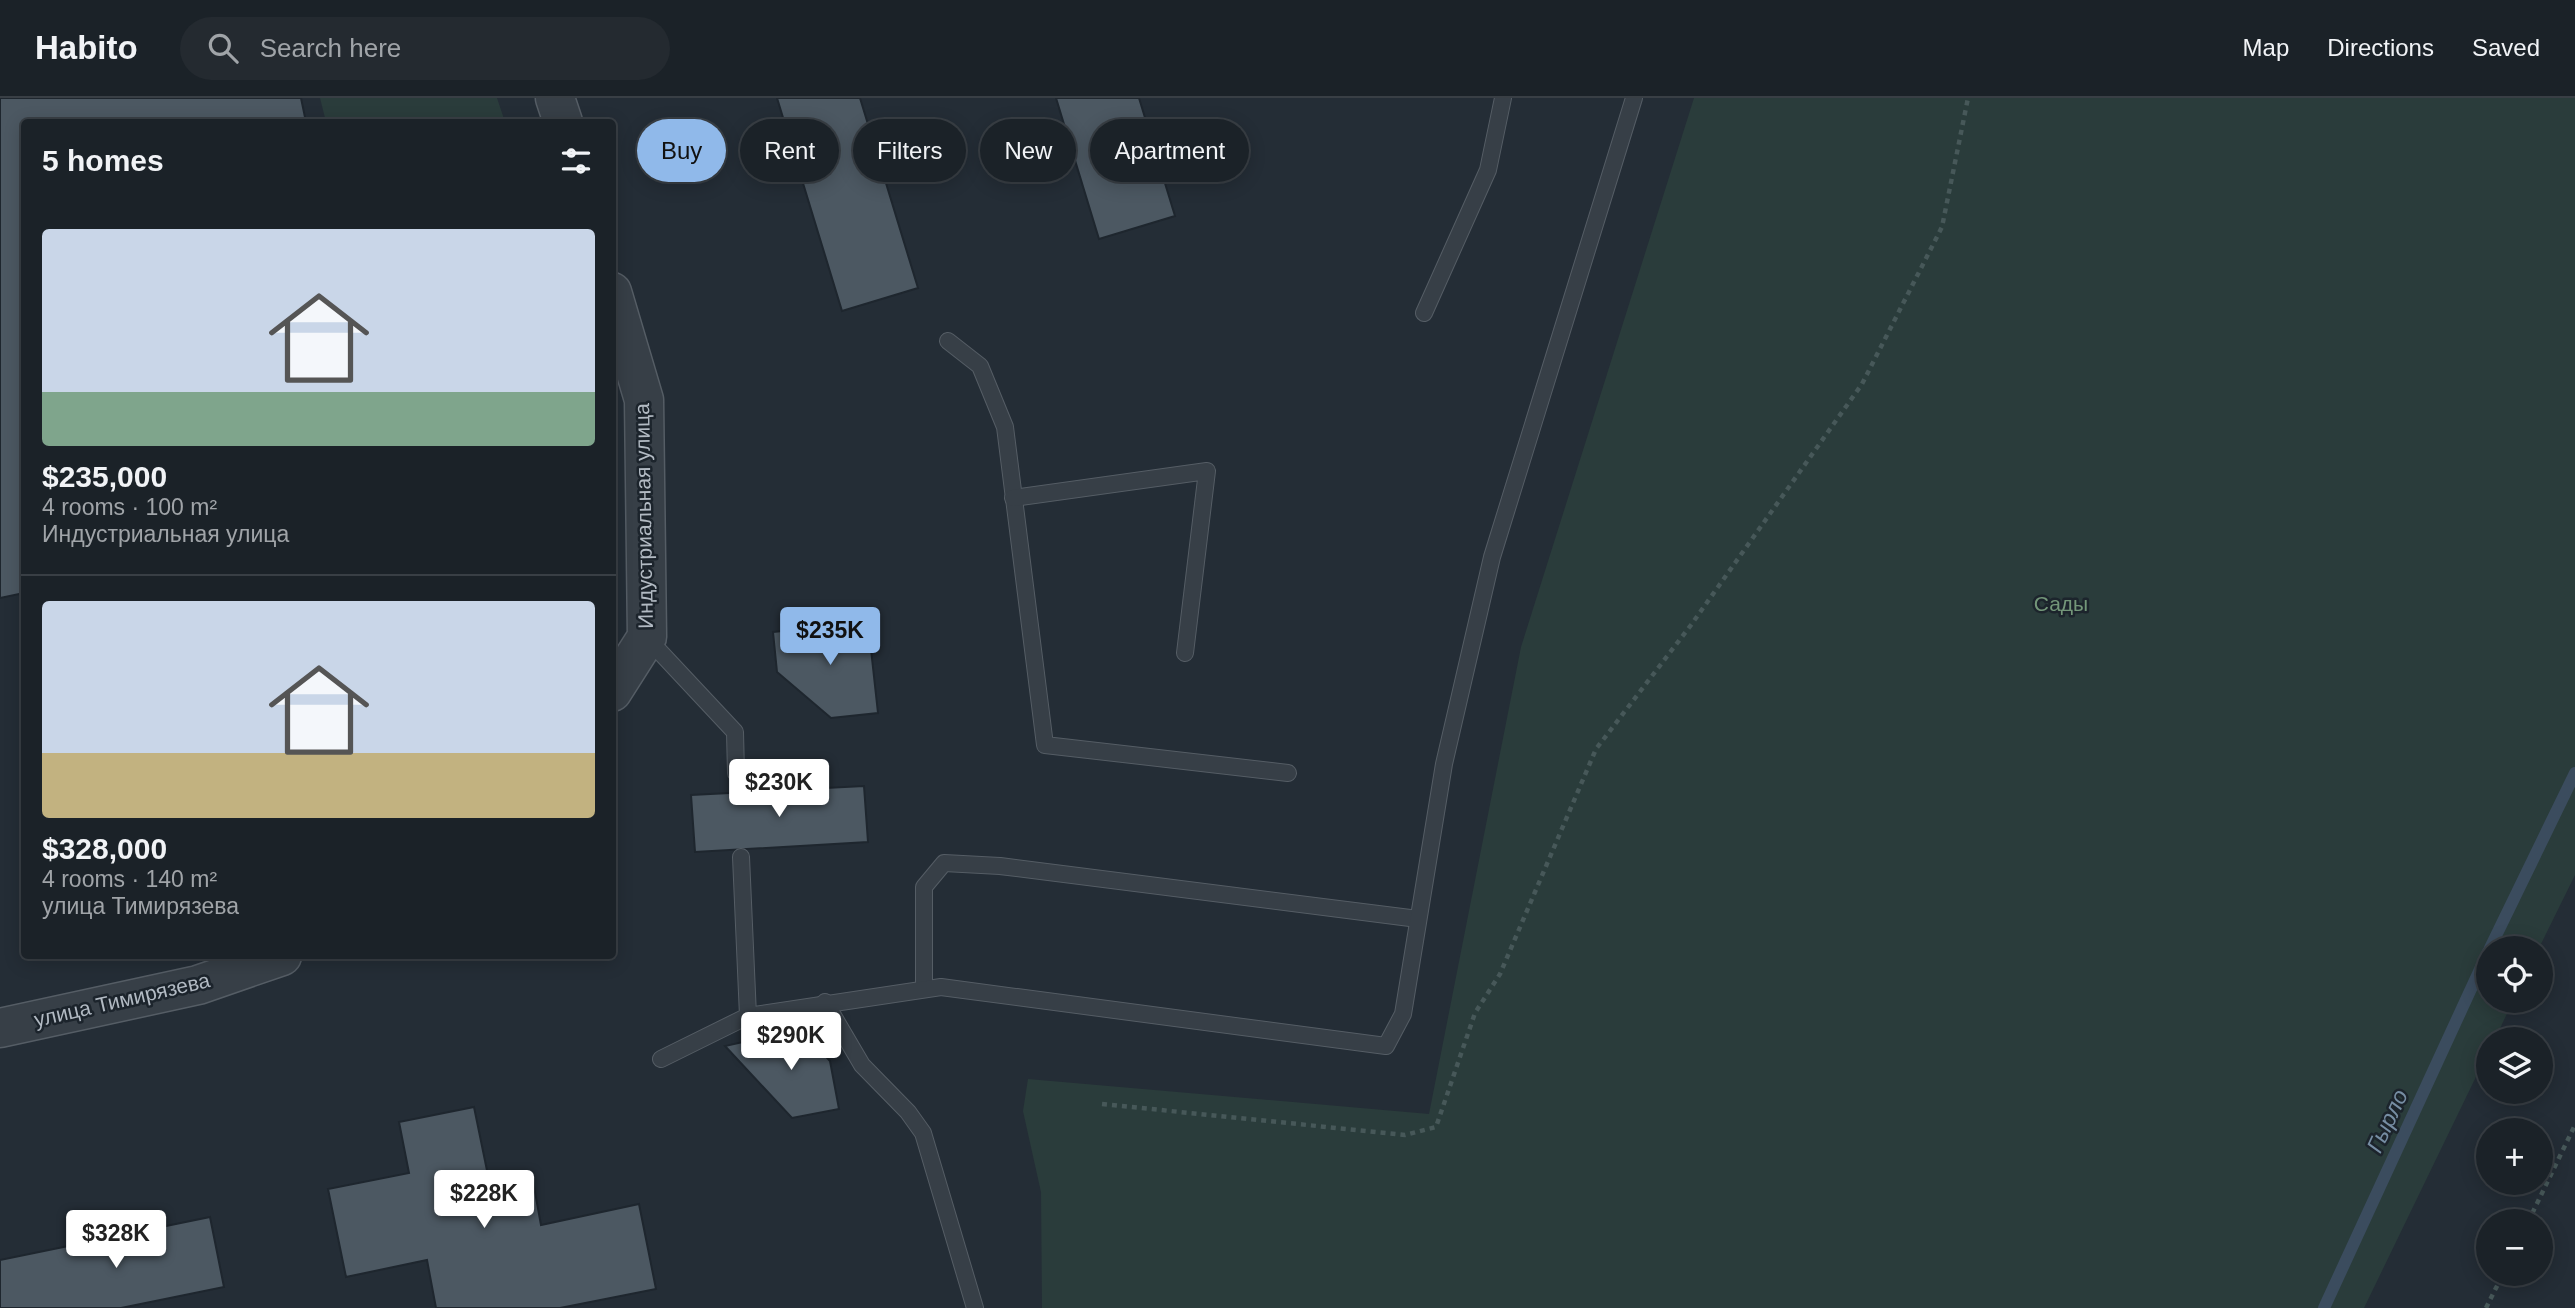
<!DOCTYPE html>
<meta charset="utf-8">
<style>
body{margin:0;font-family:Arial,sans-serif;background:#242a30;color:#f1f3f6;height:100vh;display:flex;flex-direction:column;font-size:26px;white-space:nowrap}
*{box-sizing:border-box;margin:0}
p{font-size:23px;color:#a0a4a8}
.icon{flex:none;width:38px;height:38px;fill:none;stroke:currentColor;stroke-width:2;stroke-linecap:round;stroke-linejoin:round}
.map{position:relative;flex:1;overflow:hidden}
.sheet{position:absolute;left:21px;top:21px;width:595px;height:840px;display:flex;flex-direction:column;background:#1b2228;border-radius:7px;box-shadow:0 4px 18px #0003,0 0 0 2px #393f45}
.sheet>*{flex:none}
.top-card{position:absolute;left:637px;top:21px;width:665px;height:63px;display:flex;gap:14px}
.tools{position:absolute;left:2476px;top:838px;display:grid;gap:14px}
.tools a{display:grid;place-items:center;width:77px;height:77px;border-radius:50%;background:#1b2228;box-shadow:0 4px 18px #0003,0 0 0 2px #393f45;font-size:35px}
.price{position:absolute;translate:-50% -60px;padding:0 16px;border-radius:7px;background:#fff;color:#222;font-size:23px;line-height:46px;filter:drop-shadow(0 2px 4px #0008)}
.price::after{content:'';position:absolute;left:50%;top:42px;width:21px;height:16px;margin-left:-10px;background:inherit;clip-path:polygon(0 0,100% 0,50% 100%)}
.price.active{background:#90b9ea;color:#111}
ul{padding:0;list-style:none}
li{display:grid;align-content:center;gap:14px;height:371px;padding:0 21px}
li+li{border-top:2px solid #393f45}
li span{display:grid;place-items:center;height:217px;border-radius:7px;color:#555}
li>.icon{margin-inline-start:auto}
span .icon{width:126px;height:126px;fill:#fffc;stroke-width:1}
li b{font-size:30px}
h2{display:flex;justify-content:space-between;align-items:center;height:84px;padding:0 21px;font-size:30px}
.chip{padding:0 24px;border-radius:32px;background:#1b2228;box-shadow:0 4px 18px #0003,0 0 0 2px #393f45;font-size:24px;line-height:63px}
.chip.active{background:#90b9ea;color:#111}
header{display:flex;align-items:center;gap:42px;box-sizing:border-box;height:98px;padding:0 35px;background:#1b2228;border-bottom:2px solid #393f45}
header strong{font-size:33px}
nav{display:flex;gap:38px;margin-inline-start:auto;font-size:24px}
.search{width:490px;height:63px;background:#242a30;display:flex;align-items:center;gap:18px;box-sizing:border-box;padding:0 24px;border-radius:38px;color:#a0a4a8;font-size:26px}
.map>svg:first-child{display:block}
.green{fill:#2a3c3b}
.lines{fill:none;stroke-linecap:round;stroke-linejoin:round}
.stream{stroke:#3b4c5e;stroke-width:12}
.building{fill:#4c5862;stroke:#1e262e;stroke-width:2}
.service-casing{stroke:#555d65;stroke-width:18}
.tertiary-casing{stroke:#555d65;stroke-width:41}
.path{stroke:#475859;stroke-width:4.5;stroke-dasharray:5 5;stroke-linecap:butt}
.service{stroke:#373f47;stroke-width:16}
.tertiary{stroke:#373f47;stroke-width:38}
.labels{text-anchor:middle;stroke-width:5;stroke-linejoin:round;paint-order:stroke}
.street-label{font-size:21px;fill:#b2bac3;stroke:#1c242c}
.park-label{font-size:21px;fill:#739679;stroke:#1c242c}
.water-label{font-size:23px;font-style:italic;fill:#768da3;stroke:#1c242c}
</style>
<header>
<strong>Habito</strong>
<div class="search"><svg class="icon" aria-label="search" viewBox="0 0 24 24"><circle cx="10" cy="10" r="6"/><path d="M15 15l6 6"/></svg>Search here</div>
<nav><a>Map</a><a>Directions</a><a>Saved</a></nav>
</header>
<div class="map">
<svg width="2575" height="1210" viewBox="0 0 2575 1210">
<rect width="100%" height="100%" fill="#242d36"/>
<g class="green">
<path d="M320,0H497L505,24H326Z"/>
<path d="M1694,0H2575V777L2539,850H2488V903H2513L2495,941L2488,942V954L2364,1210H1042L1041,1094L1023,1013L1028,981L1429,1016L1521,549Z"/>
</g>
<g class="lines">
<g class="stream">
<path d="M2490,850L2575,675"/>
<path d="M2324,1210L2488,854"/>
</g>
</g>
<g class="building">
<path d="M0,0H301L306,24H24V495L0,500Z"/>
<path d="M777,0H860L918,190L842,213Z"/>
<path d="M1056,0H1139L1175,118L1099,141Z"/>
<path d="M868,524L878,615L831,620L777,574L773,534Z"/>
<path d="M864,688L868,744L695,754L691,697Z"/>
<path d="M801,931L830,963L839,1011L792,1020L725,948Z"/>
<path d="M474,1009L491,1092L533,1083L541,1127L639,1106L656,1191L560,1210H436L427,1162L346,1179L328,1091L409,1075L399,1024Z"/>
<path d="M210,1119L224,1189L121,1210H0V1162Z"/>
</g>
<g class="lines">
<defs>
<g id="service">
<path d="M1424,215L1488,72L1503,0"/>
<path d="M948,243L980,268L1005,329L1045,647L1288,675"/>
<path d="M1013,400L1207,373L1185,555"/>
<path d="M647,540L735,634L736,675"/>
<path d="M924,891V789L944,765L1000,768L1418,821"/>
<path d="M825,904L862,967L908,1014L923,1035L975,1210"/>
<path d="M748,918L941,889L1386,948L1403,916L1444,666L1492,459L1634,0"/>
<path d="M661,961L748,918L741,759"/>
</g>
<g id="tertiary">
<path d="M555,0L563,24"/>
<path d="M612,194L644,302L647,539L612,594"/>
<path d="M0,930L198,887L282,858"/>
</g>
</defs>
<use href="#service" class="service-casing"/>
<use href="#tertiary" class="tertiary-casing"/>
<g class="path">
<path d="M1102,1006L1405,1037L1436,1029L1475,915L1500,876L1596,651L1691,527L1862,286L1942,129L1968,0"/>
<path d="M2528,1124L2575,1027"/>
<path d="M2486,1210L2503,1176"/>
</g>
<use href="#service" class="service"/>
<use href="#tertiary" class="tertiary"/>
</g>
<g class="labels">
<g class="street-label">
<text transform="translate(644 418) rotate(-91)" y="7">Индустриальная улица</text>
<text transform="translate(122 902) rotate(-13)" y="7">улица Тимирязева</text>
</g>
<g class="park-label">
<text x="2061" y="513">Сады</text>
</g>
<g class="water-label">
<text transform="translate(2387 1023) rotate(-65)" y="8">Гырло</text>
</g>
</g>
</svg>
<div class="tools">
<a><svg class="icon" aria-label="locate" viewBox="0 0 24 24"><circle cx="12" cy="12" r="6"/><path d="M12 2v4M12 18v4M2 12h4M18 12h4"/></svg></a>
<a><svg class="icon" aria-label="layers" viewBox="0 0 24 24"><path d="M12 4l9 5-9 5-9-5zM3 14l9 5 9-5"/></svg></a>
<a>+</a>
<a>−</a>
</div>
<b class="price active" style="left:830px;top:569px">$235K</b>
<b class="price" style="left:779px;top:721px">$230K</b>
<b class="price" style="left:791px;top:974px">$290K</b>
<b class="price" style="left:484px;top:1132px">$228K</b>
<b class="price" style="left:116px;top:1172px">$328K</b>
<div class="top-card">
<a class="chip active">Buy</a>
<a class="chip">Rent</a>
<a class="chip">Filters</a>
<a class="chip">New</a>
<a class="chip">Apartment</a>
</div>
<section class="sheet">
<h2>5 homes<svg class="icon" aria-label="filters" viewBox="0 0 24 24"><path d="M4 7h16M4 17h16"/><circle cx="9" cy="7" r="2"/><circle cx="15" cy="17" r="2"/></svg></h2>
<ul>
<li><span style="background:linear-gradient(#c9d6e8 75%,#7fa58c 0)"><svg class="icon" aria-label="home" viewBox="0 0 24 24"><path d="M3 11l9-7 9 7M6 9v11h12V9"/></svg></span><div><b>$235,000</b><p>4 rooms · 100 m²</p><p>Индустриальная улица</p></div></li>
<li><span style="background:linear-gradient(#c9d6e8 70%,#c2b280 0)"><svg class="icon" aria-label="home" viewBox="0 0 24 24"><path d="M3 11l9-7 9 7M6 9v11h12V9"/></svg></span><div><b>$328,000</b><p>4 rooms · 140 m²</p><p>улица Тимирязева</p></div></li>
</ul>
</section>
</div>
